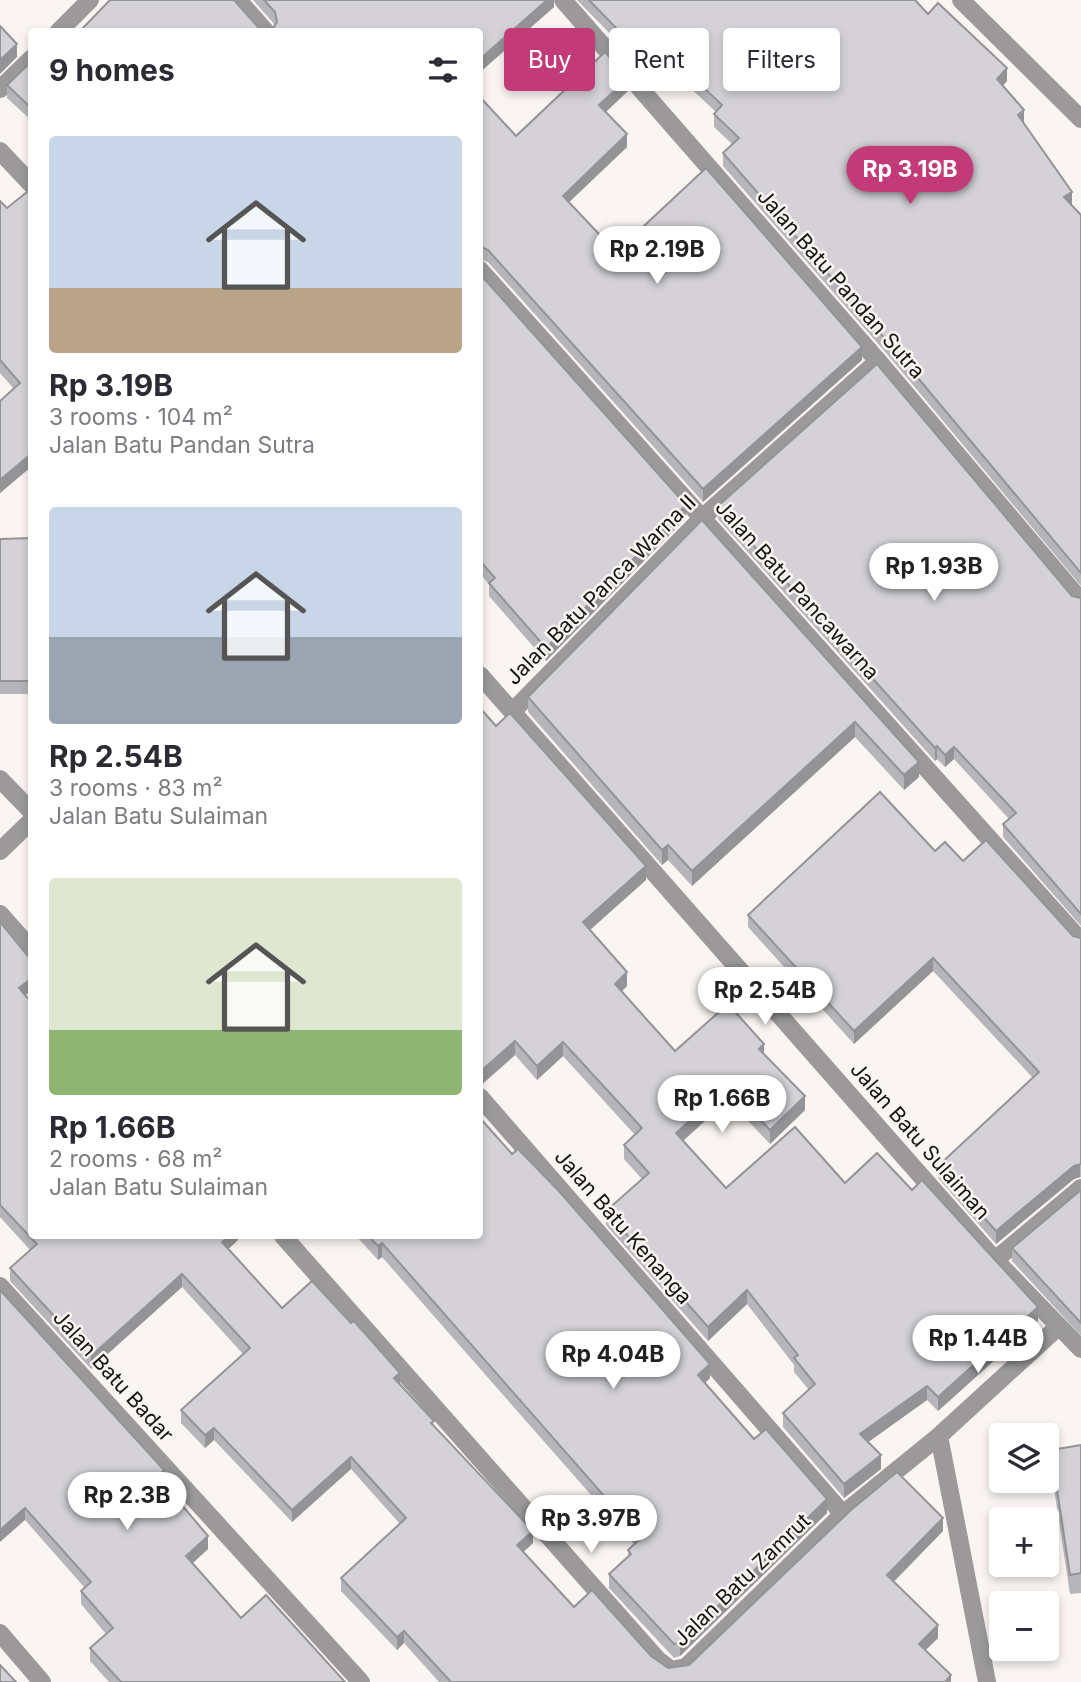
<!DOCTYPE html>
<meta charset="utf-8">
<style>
body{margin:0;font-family:Inter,sans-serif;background:#f7f7f7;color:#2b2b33;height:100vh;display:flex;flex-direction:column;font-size:26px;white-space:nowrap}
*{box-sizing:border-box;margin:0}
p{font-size:23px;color:#7c7c81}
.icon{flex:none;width:38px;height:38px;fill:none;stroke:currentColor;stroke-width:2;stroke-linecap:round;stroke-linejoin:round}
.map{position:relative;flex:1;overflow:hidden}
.sheet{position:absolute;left:28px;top:28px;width:455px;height:1211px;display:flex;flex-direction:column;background:#fff;border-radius:7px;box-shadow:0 4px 10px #0003}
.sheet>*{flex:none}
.banner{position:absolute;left:504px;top:28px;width:471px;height:63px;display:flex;gap:14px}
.controls{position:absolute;left:989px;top:1423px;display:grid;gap:14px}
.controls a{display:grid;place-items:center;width:70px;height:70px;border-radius:7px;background:#fff;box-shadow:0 4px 10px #0003;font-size:35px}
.price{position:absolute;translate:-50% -60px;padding:0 16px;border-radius:24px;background:#fff;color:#222;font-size:23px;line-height:46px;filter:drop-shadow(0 2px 4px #0008)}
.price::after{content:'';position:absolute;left:50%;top:42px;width:21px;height:16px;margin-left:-10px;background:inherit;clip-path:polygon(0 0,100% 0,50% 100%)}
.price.on{background:#c23a77;color:#fff}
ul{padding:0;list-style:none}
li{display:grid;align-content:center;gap:14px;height:371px;padding:0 21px}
li span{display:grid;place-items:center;height:217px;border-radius:7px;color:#555}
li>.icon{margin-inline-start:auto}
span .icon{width:126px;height:126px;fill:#fffc;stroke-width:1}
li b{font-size:30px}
h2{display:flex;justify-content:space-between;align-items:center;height:84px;padding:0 21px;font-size:30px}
.chip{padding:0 24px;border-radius:7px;background:#fff;box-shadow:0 4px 10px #0003;font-size:24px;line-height:63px}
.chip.on{background:#c23a77;color:#fff}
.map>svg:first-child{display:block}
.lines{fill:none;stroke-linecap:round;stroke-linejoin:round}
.service{stroke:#9b9999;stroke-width:18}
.minor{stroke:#9b9999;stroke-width:18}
.wall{fill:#b6b5b9}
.shaded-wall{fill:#949396}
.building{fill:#d4d2d7;stroke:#949396;stroke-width:2}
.labels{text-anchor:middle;stroke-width:5;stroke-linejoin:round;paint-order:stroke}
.street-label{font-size:21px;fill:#151413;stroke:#faf5f2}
</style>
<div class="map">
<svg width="1081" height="1682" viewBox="0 0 1081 1682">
<rect width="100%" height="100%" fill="#faf5f2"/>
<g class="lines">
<path class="service" d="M0,779L32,812"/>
<g class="minor">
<path d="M238,0L266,32"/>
<path d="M563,0L878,361L1081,601"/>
<path d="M961,0L1081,119"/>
<path d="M58,32L90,0"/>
<path d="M0,89L32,58"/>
<path d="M0,151L32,185"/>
<path d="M480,270L1081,941"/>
<path d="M480,675L995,1260L1081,1349"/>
<path d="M513,711L702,518L878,361"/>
<path d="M0,851L32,820"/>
<path d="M0,914L32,950"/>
<path d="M480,1097L843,1514"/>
<path d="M283,1236L658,1660L671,1670L686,1667L843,1514L939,1436L1058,1327"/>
<path d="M995,1260L1081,1188"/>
<path d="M0,1286L361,1682"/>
<path d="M939,1436L987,1682"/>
<path d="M0,1633L42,1682"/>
</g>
</g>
<g class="wall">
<path d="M253,0H554V7L480,72V32H79L258,27L263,30L273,28L275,25Z"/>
<path d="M577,0H915L928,14L1007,81L1003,86L1024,123L1072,205L1081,215V586L887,354L723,166V153L732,144L714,127V114L716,112L666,65L656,75L651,70L644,76L621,49V45Z"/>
<path d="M32,61V121L7,98V85Z"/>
<path d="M628,91L606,112L627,147L569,202L616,252L862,360L703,502L488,262L480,259V97L516,136Z"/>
<path d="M0,201L32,466L0,493V401L14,389L0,373Z"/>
<path d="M480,274L686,518L546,661L489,596V585L480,573Z"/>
<path d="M718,506L1081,598V926L1003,837V824L1009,819L954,759L945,767L937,759L935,761L718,519Z"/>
<path d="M702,520L919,777L904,790L855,737L692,886L668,860L662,865L528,712V697Z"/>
<path d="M32,538V694H0V539Z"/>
<path d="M480,708L646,880L590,930L627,986L622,991L675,1051L764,1054L805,1110L770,1144L728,1100L683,1141L726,1188L845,1183L1038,1321L938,1411L927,1400L868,1442L881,1469L844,1498L783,1427V1413L809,1390L794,1372V1365L747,1304L708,1341L606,1225V1211L642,1179L624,1159V1145L635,1135L563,1056L537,1080L515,1055L480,1086Z"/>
<path d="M32,844V866L28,861V848Z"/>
<path d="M935,851L963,861L1073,936L1081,938V1177L1074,1179L996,1244L938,1178V1166L1033,1078L933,971L854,1044L748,927V915Z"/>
<path d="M0,922L25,995L32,1236H238V1240L228,1249L282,1308L400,1385L533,1543L523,1552L574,1607L668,1668L689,1665L943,1531L894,1582L938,1638L926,1650L951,1682H439L404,1643L397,1650L341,1591V1578L400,1524L351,1469L292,1522L214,1440L205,1448L181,1423V1410L243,1354L182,1287L91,1369L10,1281V1268L30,1250L0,1217Z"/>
<path d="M1081,1190V1336L1012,1261V1248Z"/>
<path d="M356,1236H480L710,1378L705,1383L754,1439L827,1513L680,1656L674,1658L609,1588V1574L628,1557V1550L634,1544L382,1257L378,1260Z"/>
<path d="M0,1290L164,1483L163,1484L208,1549L193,1563L241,1618L345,1682H109L90,1661V1648L106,1634L81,1604V1591L85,1588L25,1520Z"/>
<path d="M1081,1445V1593L1070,1594L1051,1469V1450Z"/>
</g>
<g class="shaded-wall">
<path d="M547,0H554V7L480,72V59Z"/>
<path d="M17,44V57L0,74V60Z"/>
<path d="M666,52V65L656,75V62Z"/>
<path d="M651,57V70L644,76V63Z"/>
<path d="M1007,68V81L997,92V79Z"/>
<path d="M628,78V91L599,118V105Z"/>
<path d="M1024,110V123L1018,128V115Z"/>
<path d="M627,134V147L563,208V196Z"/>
<path d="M1072,192V205L1064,197Z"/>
<path d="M862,347V360L703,502V489Z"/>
<path d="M32,453V466L0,493V480Z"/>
<path d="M686,505V518L546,661V648Z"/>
<path d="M855,722V737L692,886V871Z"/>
<path d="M937,746V759L935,761V748Z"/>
<path d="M954,747V759L945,767V755Z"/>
<path d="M919,762V777L904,790V775Z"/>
<path d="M668,845V860L662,865V850Z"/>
<path d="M646,866V880L583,936V922Z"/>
<path d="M933,958V971L854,1044V1031Z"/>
<path d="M627,972V986L615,998V984Z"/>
<path d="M32,978V990L19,1000V988Z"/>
<path d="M515,1041V1055L480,1086V1072Z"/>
<path d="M563,1042V1056L537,1080V1066Z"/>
<path d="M764,1044V1058L759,1049Z"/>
<path d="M728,1086V1100L676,1147V1133Z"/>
<path d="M805,1096V1110L770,1144V1130Z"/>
<path d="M1080,1164V1177L1074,1179L996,1244V1231L1074,1166Z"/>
<path d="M229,1236H238V1240L222,1255V1242Z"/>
<path d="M382,1243V1257L378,1260V1246Z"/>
<path d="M182,1274V1287L91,1369V1356Z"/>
<path d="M747,1290V1304L708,1341V1327Z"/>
<path d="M1038,1307V1321L938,1411V1397Z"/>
<path d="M710,1364V1378L698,1389V1375Z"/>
<path d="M400,1373V1386L394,1378Z"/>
<path d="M927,1386V1400L860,1448V1434Z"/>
<path d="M214,1428V1440L205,1448V1435Z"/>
<path d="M881,1455V1469L844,1498V1484Z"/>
<path d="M351,1457V1469L292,1522V1510Z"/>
<path d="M164,1470V1483L158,1490V1477Z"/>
<path d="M827,1499V1513L680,1656V1643Z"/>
<path d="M25,1508V1520L0,1542V1530Z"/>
<path d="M943,1518V1531L887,1588V1575Z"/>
<path d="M533,1531V1543L517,1558V1545Z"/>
<path d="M208,1536V1549L186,1569V1556Z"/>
<path d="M938,1625V1638L919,1656V1644Z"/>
<path d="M404,1631V1643L397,1650V1637Z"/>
<path d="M951,1675V1682H945Z"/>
</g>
<g class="building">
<path d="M110,0H234L258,27L263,30L273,28L277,22L275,12L264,0H547L480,59V32H79Z"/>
<path d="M589,0H915L928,14L938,3L1007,68L997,79L1024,110L1018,115L1072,192L1064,197L1081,215V573L887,341L723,153L739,138L714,114L722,105L666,52L656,62L651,57L644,63L621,37L623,35Z"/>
<path d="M0,26L17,44L0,60Z"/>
<path d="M605,52L628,78L599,105L627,134L563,196L616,252L706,168L862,347L703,489L488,250L480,246V97L516,136Z"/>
<path d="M32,61V109L7,85Z"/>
<path d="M32,188V453L0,480V401L20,383L0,360V201L7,208Z"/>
<path d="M480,274L686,505L546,648L489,583L495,578L480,561Z"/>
<path d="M877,364L1072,596L1081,598V914L1003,824L1016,813L954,747L945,755L937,746L935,748L718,506Z"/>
<path d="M702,520L919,762L904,775L855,722L692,871L668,845L662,850L528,697Z"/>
<path d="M32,538V681H0V539Z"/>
<path d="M480,708L496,726L510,713L646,866L583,922L627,972L615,984L675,1051L728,1004L764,1044L759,1049L805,1096L770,1130L728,1086L676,1133L726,1188L795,1127L845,1183L877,1153L912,1190L922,1180L1038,1307L938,1397L927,1386L860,1434L881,1455L844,1484L783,1413L815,1384L794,1358L798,1355L747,1290L708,1327L606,1211L649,1173L624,1145L642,1128L563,1042L537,1066L515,1041L480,1072Z"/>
<path d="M880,792L935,851L945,842L963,861L986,840L1073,936L1081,938V1164L1074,1166L996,1231L938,1166L1039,1072L933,958L854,1031L748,915Z"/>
<path d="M0,922L32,961V978L19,988L32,1003V1236H229L222,1242L282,1308L312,1281L351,1323L354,1321L400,1373L394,1378L434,1421L431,1423L533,1531L517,1545L574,1607L592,1590L651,1656L668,1668L689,1665L851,1510L897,1472L943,1518L887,1575L938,1625L919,1644L951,1675L945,1682H451L404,1631L397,1637L341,1578L406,1518L351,1457L292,1510L214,1428L205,1435L181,1410L250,1348L182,1274L91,1356L10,1268L37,1244L0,1205Z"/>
<path d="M480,1118L512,1154L518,1149L558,1190L710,1364L698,1375L754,1439L766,1429L827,1499L680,1643L674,1644L609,1574L631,1554L628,1550L641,1538L382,1243L378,1246L368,1236H480Z"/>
<path d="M1081,1190V1323L1012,1248Z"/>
<path d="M0,1290L164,1470L158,1477L208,1536L186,1556L241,1618L266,1595L345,1682H121L90,1648L113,1628L81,1591L91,1582L25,1508L0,1530Z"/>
<path d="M1081,1445V1573L1070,1575L1051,1450Z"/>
<path d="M0,1665L16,1682H0Z"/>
</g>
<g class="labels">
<g class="street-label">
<text transform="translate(841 284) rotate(49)" y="7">Jalan Batu Pandan Sutra</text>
<text transform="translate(601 590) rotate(-45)" y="7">Jalan Batu Panca Warna II</text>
<text transform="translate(797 590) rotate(48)" y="7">Jalan Batu Pancawarna</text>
<text transform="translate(920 1141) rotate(49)" y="7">Jalan Batu Sulaiman</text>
<text transform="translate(623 1227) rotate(49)" y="7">Jalan Batu Kenanga</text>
<text transform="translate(113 1376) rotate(48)" y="7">Jalan Batu Badar</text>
<text transform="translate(742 1580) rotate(-44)" y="7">Jalan Batu Zamrut</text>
</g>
</g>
</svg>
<div class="controls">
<a><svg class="icon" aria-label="layers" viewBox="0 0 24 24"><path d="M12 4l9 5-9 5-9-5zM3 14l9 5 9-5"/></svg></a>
<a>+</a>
<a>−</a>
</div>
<b class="price on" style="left:910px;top:206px">Rp 3.19B</b>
<b class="price" style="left:657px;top:286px">Rp 2.19B</b>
<b class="price" style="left:934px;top:603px">Rp 1.93B</b>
<b class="price" style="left:765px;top:1027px">Rp 2.54B</b>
<b class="price" style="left:722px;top:1135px">Rp 1.66B</b>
<b class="price" style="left:978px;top:1375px">Rp 1.44B</b>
<b class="price" style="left:613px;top:1391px">Rp 4.04B</b>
<b class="price" style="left:127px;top:1532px">Rp 2.3B</b>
<b class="price" style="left:591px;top:1555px">Rp 3.97B</b>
<div class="banner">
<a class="chip on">Buy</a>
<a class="chip">Rent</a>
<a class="chip">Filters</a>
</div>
<section class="sheet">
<h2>9 homes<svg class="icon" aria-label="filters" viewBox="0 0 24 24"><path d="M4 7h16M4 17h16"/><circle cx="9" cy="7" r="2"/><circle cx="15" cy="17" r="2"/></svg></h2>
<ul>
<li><span style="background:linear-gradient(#c9d6e8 70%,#b9a48a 0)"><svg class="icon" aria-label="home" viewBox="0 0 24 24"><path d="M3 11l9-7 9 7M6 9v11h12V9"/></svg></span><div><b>Rp 3.19B</b><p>3 rooms · 104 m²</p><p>Jalan Batu Pandan Sutra</p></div></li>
<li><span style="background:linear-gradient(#c9d6e8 60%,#9aa5b1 0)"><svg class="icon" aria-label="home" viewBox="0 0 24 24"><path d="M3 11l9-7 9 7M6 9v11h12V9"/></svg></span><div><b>Rp 2.54B</b><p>3 rooms · 83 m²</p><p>Jalan Batu Sulaiman</p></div></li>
<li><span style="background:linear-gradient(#dfe7d0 70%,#8fb573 0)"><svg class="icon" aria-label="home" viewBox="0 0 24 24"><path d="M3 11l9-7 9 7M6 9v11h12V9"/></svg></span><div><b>Rp 1.66B</b><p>2 rooms · 68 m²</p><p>Jalan Batu Sulaiman</p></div></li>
</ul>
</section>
</div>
